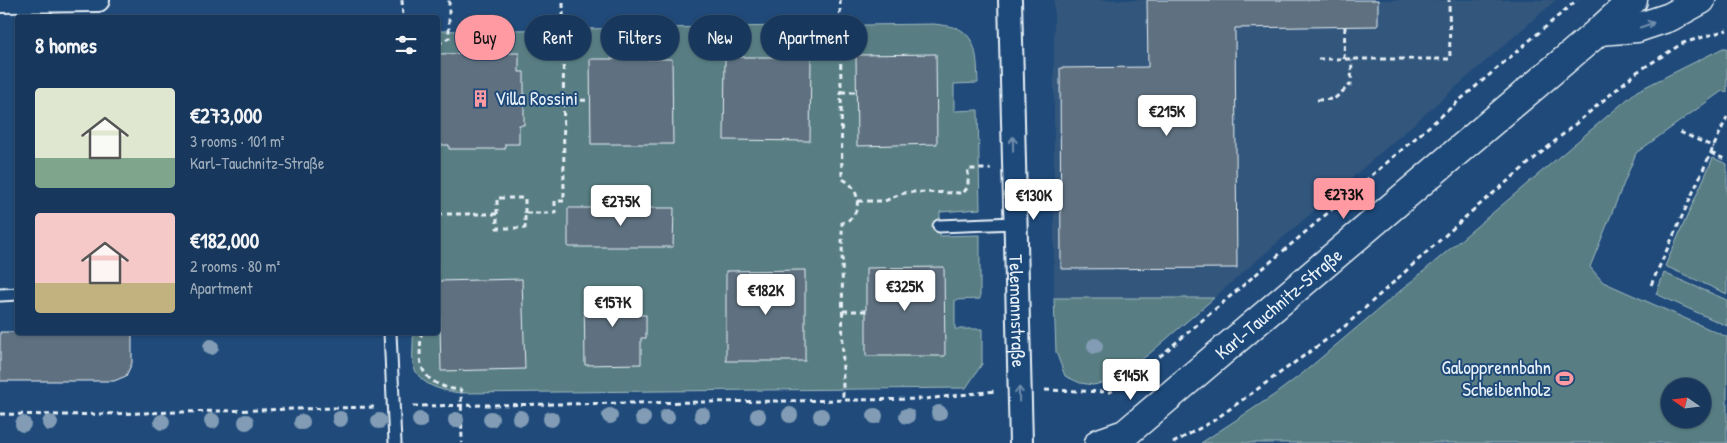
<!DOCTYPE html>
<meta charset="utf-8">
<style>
body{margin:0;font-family:"Patrick Hand",sans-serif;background:#244365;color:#f1f3f6;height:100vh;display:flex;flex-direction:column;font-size:19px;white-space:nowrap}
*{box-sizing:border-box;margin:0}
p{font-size:16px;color:#9eacbb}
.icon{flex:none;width:28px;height:28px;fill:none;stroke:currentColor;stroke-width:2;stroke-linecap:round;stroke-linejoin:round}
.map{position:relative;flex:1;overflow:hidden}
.details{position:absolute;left:15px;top:15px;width:425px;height:320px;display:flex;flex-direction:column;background:#17385c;border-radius:5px;box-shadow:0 1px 4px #0004,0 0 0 1px #365272}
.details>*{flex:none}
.guide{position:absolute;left:455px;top:15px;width:475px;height:45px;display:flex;gap:10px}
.needle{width:32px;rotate:284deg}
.buttons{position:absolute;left:1661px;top:378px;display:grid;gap:10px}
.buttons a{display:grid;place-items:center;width:50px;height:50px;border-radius:50%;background:#17385c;box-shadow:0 1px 4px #0004,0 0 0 1px #365272;font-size:25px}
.price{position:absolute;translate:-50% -42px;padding:0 11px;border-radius:5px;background:#fff;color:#222;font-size:16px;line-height:32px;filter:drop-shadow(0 1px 2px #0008)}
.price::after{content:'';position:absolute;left:50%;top:30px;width:15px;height:11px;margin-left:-8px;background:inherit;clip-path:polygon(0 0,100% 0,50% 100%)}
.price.on{background:#ff9aa2;color:#111}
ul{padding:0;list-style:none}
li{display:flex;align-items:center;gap:15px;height:125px;padding:0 20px}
li span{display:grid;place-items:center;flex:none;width:140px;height:100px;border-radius:5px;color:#555}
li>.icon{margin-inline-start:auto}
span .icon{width:60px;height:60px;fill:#fffc;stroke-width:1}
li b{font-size:21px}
h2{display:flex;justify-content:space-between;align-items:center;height:60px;padding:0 20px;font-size:21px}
.chip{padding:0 18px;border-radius:22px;background:#17385c;box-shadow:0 1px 4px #0004,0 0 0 1px #365272;font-size:18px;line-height:45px}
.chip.on{background:#ff9aa2;color:#111}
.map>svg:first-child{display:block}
.built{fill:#32567c}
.green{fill:#597e83;stroke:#a0b8be;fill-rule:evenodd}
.building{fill:#5f7180;stroke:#e8f1f8}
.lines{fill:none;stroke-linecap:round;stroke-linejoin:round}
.service-casing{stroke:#e8f1f8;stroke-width:15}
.minor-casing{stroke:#e8f1f8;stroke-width:26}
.secondary-casing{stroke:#e8f1f8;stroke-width:31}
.path{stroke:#e8f1f8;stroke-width:3;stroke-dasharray:5 4;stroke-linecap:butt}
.service{stroke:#1f4a7a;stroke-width:11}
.minor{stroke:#1f4a7a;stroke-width:22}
.secondary{stroke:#1f4a7a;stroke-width:28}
.tree{fill:#829cb5}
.oneway{stroke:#6f8dac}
.labels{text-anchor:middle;stroke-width:4;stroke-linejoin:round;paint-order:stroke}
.poi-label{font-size:19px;fill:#e8f1f8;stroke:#1f4a7a;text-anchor:start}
.street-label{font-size:19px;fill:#e8f1f8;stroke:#1f4a7a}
</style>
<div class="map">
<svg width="1727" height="443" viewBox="0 0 1727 443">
<rect width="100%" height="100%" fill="#1f4a7a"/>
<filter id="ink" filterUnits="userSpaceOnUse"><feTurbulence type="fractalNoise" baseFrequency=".02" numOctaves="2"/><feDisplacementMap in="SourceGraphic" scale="10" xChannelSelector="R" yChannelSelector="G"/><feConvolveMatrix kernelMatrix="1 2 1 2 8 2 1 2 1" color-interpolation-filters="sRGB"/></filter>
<g filter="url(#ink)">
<path class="built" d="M1054,0H1556L1214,298H1054Z"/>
<g class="green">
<path d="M934,24C942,25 950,26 957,28C979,37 977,65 978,83L954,84V111L978,110L980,209L940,212V236L980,235V299L955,300V329H982V364L966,388L461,393C444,391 422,387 414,368C411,360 414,342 413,333L438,332V31Z"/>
<path d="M1723,48H1727V92L1722,91L1636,153L1590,267L1603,282L1727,337V443H1201L1274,395L1303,373L1637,91ZM1670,386H1702V419H1670Z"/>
<path d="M1713,158L1727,164V294L1665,266Z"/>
<path d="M1664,273L1727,300V326L1656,294Z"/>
<path d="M1054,298H1214L1149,354L1112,381L1093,385L1080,383L1065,376L1056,352Z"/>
</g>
<g class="building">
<path d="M1147,0H1378V26L1235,28L1237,268L1061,269L1060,68L1148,67Z"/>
<path d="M519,53V72H524V125H519V144H505V149H449V145H438V54Z"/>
<path d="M936,54L937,144L857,146L856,55Z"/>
<path d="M725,57H811L810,141L724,140Z"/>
<path d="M590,59H672L673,144H591Z"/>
<path d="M568,208H674L673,247H568Z"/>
<path d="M944,267L945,356H866V268Z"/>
<path d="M805,270V361H726V271Z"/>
<path d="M522,279L525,369L441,371L439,281Z"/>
<path d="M636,289V315H646V338H641V364L585,365L584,290Z"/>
<path d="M0,332H132V363L126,376L114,381H0Z"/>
</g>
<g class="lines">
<defs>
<g id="service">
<path d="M939,226L1015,223"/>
<path d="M0,295L18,294"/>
<path d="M390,332L395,443"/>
</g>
<g id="minor">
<path id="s1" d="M1010,0L1021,443"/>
<path d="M0,1L98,0"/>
</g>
<g id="secondary">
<path d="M1599,31L1637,28L1670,17L1701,0"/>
<path id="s2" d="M1099,443L1125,434L1599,31L1633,0"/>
</g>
</defs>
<use href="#service" class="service-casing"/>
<use href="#minor" class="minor-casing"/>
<use href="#secondary" class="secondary-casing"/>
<g class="path">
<path d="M402,0L403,18"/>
<path d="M840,0L842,179C861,186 864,217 842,223L843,400"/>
<path d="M438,44L449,38V0"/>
<path d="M1318,59H1450L1449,0"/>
<path d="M1344,59L1345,26"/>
<path d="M841,92H856"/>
<path d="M1317,100L1334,99L1351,84L1352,60"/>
<path d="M563,101L590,100"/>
<path d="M1680,132L1714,147"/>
<path d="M1711,153L1727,160"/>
<path d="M858,201H885L900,194L911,192L963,193L968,187V169H991"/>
<path d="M438,214H497V228H525V213H555V201H564L563,0"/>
<path d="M497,214V198H525V213"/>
<path d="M1651,285L1727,117"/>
<path d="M843,311H866"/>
<path d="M438,321H440"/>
<path d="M421,332C421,343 419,354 421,364C425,382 445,389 461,390L462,443"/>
<path d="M1045,390L1110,392L1144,370L1577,0"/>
<path d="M413,406L925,399L996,391"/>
<path d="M0,414L64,415L374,407"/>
<path d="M1173,443L1213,421L1344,327L1471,212L1637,72L1683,43L1727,30"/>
</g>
<use href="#service" class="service"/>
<use href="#minor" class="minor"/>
<use href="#secondary" class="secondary"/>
</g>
<g class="tree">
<circle cx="1095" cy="346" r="8"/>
<circle cx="211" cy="347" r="8"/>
<circle cx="939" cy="413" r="8"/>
<circle cx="702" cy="415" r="8"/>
<circle cx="790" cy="415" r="8"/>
<circle cx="610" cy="416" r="8"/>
<circle cx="758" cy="416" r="8"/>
<circle cx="821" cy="416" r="8"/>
<circle cx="875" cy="416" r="8"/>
<circle cx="907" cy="416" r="8"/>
<circle cx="667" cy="417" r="8"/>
<circle cx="520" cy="418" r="8"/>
<circle cx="643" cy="418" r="8"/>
<circle cx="340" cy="419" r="8"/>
<circle cx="491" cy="419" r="8"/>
<circle cx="551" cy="419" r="8"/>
<circle cx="420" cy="420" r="8"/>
<circle cx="456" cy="420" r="8"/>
<circle cx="212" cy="421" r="8"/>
<circle cx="379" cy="421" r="8"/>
<circle cx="162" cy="422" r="8"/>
<circle cx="246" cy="422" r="8"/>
<circle cx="302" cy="422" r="8"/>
<circle cx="50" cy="423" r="8"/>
<circle cx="23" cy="424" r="8"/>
</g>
<defs><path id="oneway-shaft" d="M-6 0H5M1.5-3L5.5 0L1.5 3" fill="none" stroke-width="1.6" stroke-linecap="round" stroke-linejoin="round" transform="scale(1.25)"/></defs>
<g class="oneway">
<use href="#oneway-shaft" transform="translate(1647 25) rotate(-19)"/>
<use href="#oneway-shaft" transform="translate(1013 144) rotate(-91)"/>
<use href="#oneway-shaft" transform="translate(1019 394) rotate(-91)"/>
</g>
</g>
<defs>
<symbol id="building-bare" viewBox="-9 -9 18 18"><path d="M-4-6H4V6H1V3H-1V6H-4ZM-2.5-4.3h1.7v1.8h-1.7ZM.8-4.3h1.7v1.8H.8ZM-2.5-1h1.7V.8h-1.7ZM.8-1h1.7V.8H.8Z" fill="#ff9aa2" stroke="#1f4a7a" stroke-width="2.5" paint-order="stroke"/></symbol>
<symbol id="stadium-bare" viewBox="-9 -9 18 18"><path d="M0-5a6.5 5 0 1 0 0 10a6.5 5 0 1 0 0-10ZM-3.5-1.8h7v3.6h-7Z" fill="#ff9aa2" stroke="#1f4a7a" stroke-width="2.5" paint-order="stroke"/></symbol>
</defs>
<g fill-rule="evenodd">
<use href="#building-bare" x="468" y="86" width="25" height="25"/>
<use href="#stadium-bare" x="1552" y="366" width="25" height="25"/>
</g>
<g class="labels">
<g class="poi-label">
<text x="495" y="105">Villa Rossini</text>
<text x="1551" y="374" text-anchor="end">Galopprennbahn<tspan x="1551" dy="22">Scheibenholz</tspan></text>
</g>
<g class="street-label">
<text dy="7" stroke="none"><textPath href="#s2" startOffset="229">Karl-Tauchnitz-Straße</textPath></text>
<text dy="7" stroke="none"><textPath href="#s1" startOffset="311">Telemannstraße</textPath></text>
</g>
</g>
</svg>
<div class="buttons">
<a><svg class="needle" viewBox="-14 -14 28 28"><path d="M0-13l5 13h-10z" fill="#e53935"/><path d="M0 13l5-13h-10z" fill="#9eacbb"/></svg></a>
</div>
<b class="price" style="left:1167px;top:137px">€215K</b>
<b class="price on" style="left:1344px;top:220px">€273K</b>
<b class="price" style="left:1034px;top:221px">€130K</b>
<b class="price" style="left:621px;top:227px">€275K</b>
<b class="price" style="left:905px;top:312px">€325K</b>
<b class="price" style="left:766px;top:316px">€182K</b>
<b class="price" style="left:613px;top:328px">€157K</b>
<b class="price" style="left:1131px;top:401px">€145K</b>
<div class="guide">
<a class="chip on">Buy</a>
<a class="chip">Rent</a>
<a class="chip">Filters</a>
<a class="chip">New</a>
<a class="chip">Apartment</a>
</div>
<section class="details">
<h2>8 homes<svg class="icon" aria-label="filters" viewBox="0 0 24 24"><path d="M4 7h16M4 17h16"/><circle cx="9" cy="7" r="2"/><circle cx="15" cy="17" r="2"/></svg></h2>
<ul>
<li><span style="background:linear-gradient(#dfe7d0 70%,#7fa58c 0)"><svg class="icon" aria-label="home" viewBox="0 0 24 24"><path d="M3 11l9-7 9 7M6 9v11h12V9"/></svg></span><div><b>€273,000</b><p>3 rooms · 101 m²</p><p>Karl-Tauchnitz-Straße</p></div></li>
<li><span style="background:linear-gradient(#f6c9c9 70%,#c2b280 0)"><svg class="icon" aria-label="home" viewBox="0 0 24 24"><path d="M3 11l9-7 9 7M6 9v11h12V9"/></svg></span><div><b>€182,000</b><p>2 rooms · 80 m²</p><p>Apartment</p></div></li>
</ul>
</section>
</div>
